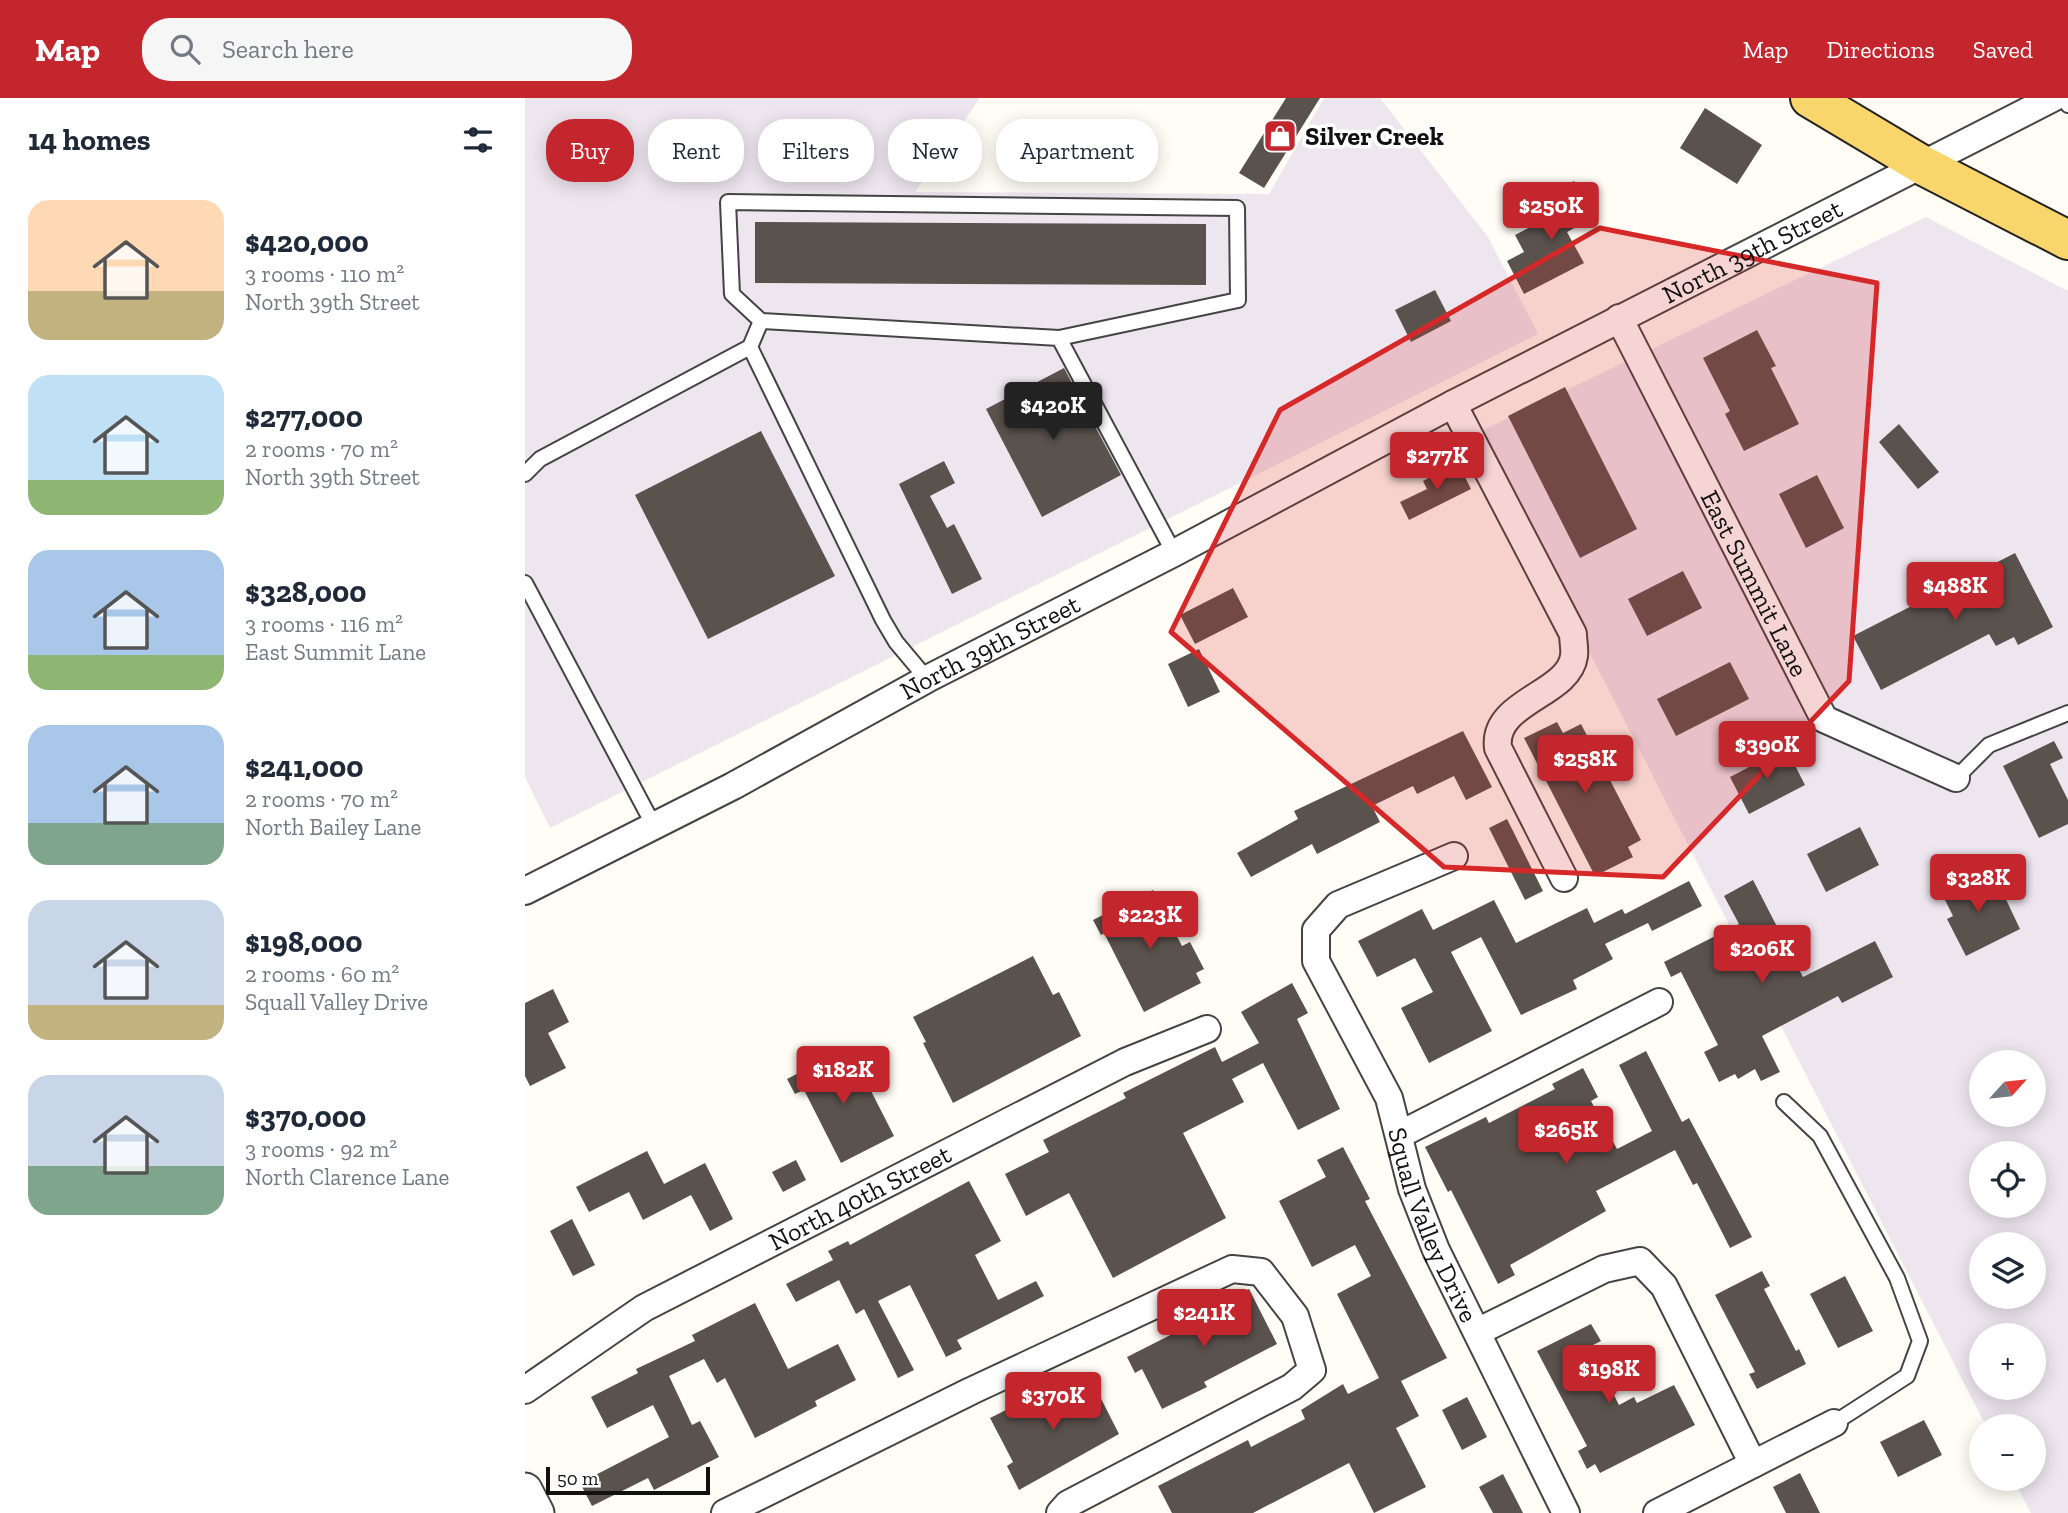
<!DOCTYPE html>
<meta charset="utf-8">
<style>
body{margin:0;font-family:"Zilla Slab",serif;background:#f6f6f7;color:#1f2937;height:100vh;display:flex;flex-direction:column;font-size:26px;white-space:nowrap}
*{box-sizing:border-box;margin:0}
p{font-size:23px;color:#747a83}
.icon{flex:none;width:38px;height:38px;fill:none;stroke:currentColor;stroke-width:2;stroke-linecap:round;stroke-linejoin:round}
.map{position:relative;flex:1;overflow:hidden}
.side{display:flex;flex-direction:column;background:#fff;width:525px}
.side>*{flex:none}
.guide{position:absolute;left:21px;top:21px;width:665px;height:63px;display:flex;gap:14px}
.needle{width:46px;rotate:63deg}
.fabs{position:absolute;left:1444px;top:952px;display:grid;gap:14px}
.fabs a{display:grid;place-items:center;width:77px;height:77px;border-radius:50%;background:#fff;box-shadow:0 4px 18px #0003;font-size:35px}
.scale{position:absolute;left:21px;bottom:18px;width:164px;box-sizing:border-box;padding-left:7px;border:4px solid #111;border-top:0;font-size:19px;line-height:24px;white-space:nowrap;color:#111;-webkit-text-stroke:5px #fff;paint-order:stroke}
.price{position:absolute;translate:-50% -60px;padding:0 16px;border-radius:7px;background:#c4262e;color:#fff;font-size:23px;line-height:46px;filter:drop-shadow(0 2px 4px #0008)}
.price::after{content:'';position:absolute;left:50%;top:42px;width:21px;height:16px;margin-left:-10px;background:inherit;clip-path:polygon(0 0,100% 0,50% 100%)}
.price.active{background:#222;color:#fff}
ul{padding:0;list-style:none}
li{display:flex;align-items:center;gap:21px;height:175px;padding:0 28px}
li span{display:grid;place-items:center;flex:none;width:196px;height:140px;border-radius:21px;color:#555}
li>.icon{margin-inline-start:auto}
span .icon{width:84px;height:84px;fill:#fffc;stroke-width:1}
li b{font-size:30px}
h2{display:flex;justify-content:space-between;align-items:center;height:84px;padding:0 28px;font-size:30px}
.chip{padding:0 24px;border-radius:28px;background:#fff;box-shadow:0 4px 18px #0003;font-size:24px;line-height:63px}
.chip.active{background:#c4262e;color:#fff}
header{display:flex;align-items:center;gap:42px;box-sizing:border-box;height:98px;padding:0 35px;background:#c4262e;color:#fff}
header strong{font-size:33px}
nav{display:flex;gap:38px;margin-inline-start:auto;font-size:24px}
.search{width:490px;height:63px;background:#f6f6f7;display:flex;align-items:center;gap:18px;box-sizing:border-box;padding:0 24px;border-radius:28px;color:#747a83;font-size:26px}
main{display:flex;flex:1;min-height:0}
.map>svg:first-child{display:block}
.industrial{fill:#eee6ef;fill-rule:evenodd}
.building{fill:#5a524d}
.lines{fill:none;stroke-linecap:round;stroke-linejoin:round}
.service-casing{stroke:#444;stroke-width:18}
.minor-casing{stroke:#444;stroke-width:30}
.tertiary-casing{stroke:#444;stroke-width:37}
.primary-casing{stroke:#222;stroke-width:42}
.service{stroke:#fff;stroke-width:14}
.minor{stroke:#fff;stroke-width:26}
.tertiary{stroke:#fff;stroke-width:33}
.primary{stroke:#f9d66b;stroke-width:38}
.marked{fill:#d62828;fill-opacity:0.2;stroke:#d62828;stroke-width:5;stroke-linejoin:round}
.labels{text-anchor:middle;stroke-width:7;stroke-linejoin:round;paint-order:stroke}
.poi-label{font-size:26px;font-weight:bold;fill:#111;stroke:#fff;text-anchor:start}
.street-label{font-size:26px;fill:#111;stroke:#fff}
</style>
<header>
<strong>Map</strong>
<div class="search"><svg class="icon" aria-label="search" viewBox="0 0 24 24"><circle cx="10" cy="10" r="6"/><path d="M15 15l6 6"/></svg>Search here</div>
<nav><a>Map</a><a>Directions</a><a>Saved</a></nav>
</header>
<main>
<section class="side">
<h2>14 homes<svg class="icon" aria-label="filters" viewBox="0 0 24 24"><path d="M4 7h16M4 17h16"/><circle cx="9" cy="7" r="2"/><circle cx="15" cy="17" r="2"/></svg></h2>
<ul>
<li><span style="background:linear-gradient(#ffd9b3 65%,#c2b280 0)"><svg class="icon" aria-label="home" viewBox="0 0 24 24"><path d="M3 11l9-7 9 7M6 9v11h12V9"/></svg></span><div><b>$420,000</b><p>3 rooms · 110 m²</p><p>North 39th Street</p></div></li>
<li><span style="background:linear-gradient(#bfe0f5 75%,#8fb573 0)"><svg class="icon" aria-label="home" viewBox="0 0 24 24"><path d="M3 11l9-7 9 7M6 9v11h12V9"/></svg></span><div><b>$277,000</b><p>2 rooms · 70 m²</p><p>North 39th Street</p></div></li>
<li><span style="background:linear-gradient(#a9c7e8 75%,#8fb573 0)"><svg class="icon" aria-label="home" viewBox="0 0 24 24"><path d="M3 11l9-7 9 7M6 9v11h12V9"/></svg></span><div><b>$328,000</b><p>3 rooms · 116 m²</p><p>East Summit Lane</p></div></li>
<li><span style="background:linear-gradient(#a9c7e8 70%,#7fa58c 0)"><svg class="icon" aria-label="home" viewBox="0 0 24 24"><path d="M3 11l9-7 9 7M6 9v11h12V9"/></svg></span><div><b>$241,000</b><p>2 rooms · 70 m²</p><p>North Bailey Lane</p></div></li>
<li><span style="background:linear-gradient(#c9d6e8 75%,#c2b280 0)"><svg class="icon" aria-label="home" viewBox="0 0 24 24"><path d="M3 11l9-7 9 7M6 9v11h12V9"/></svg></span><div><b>$198,000</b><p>2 rooms · 60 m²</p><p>Squall Valley Drive</p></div></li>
<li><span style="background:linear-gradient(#c9d6e8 65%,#7fa58c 0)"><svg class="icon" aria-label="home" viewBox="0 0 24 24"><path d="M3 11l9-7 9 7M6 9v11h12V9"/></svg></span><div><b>$370,000</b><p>3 rooms · 92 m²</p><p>North Clarence Lane</p></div></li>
</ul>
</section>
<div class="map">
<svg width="1543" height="1415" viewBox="0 0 1543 1415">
<rect width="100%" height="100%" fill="#fffdf5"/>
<g class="industrial">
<path d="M0,0H455L390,94L744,96L799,0H855L963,139L1013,236L25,730L0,679Z"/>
<path d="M1401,119L1543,193V1415H1506L1488,1381H1508V1328H1461L952,335ZM1456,964H1508V1017H1456ZM1456,1055H1508V1108H1456ZM1456,1146H1508V1199H1456ZM1456,1237H1508V1290H1456Z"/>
</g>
<g class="building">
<path d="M761,0H795L739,90L714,75Z"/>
<path d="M1180,10L1237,47L1212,86L1155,50Z"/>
<path d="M1049,83L1068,120L1042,134L1059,165L999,196L982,163L999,154L990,137L1034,114L1025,96Z"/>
<path d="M230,124L681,126V187L230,185Z"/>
<path d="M910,192L926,223L886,244L870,212Z"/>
<path d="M1232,232L1251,268L1246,270L1274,326L1219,353L1200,316L1205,313L1178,260Z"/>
<path d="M539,270L596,377L517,419L461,311Z"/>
<path d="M1040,289L1112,431L1055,460L983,318Z"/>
<path d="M1374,326L1414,374L1393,391L1354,344Z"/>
<path d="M236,333L310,478L183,541L110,397Z"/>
<path d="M419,363L430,385L405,398L422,430L429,426L457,481L427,496L374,386Z"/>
<path d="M933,365L946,391L884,422L875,404L902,391L898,383Z"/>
<path d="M1292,377L1319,430L1281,450L1254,396Z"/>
<path d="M1490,455L1528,529L1493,547L1489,539L1471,548L1464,536L1356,592L1328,538Z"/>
<path d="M1158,473L1177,510L1122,538L1103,501Z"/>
<path d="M708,490L723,519L670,546L655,517Z"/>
<path d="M674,551L695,594L663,609L643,566Z"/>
<path d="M1205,564L1224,601L1151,638L1132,601Z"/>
<path d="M1032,624L1038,635L1056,626L1116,742L1103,749L1108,759L1070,778L999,640Z"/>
<path d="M938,633L967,689L941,702L929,678L892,696L888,688L847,708L855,724L792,756L787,746L726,779L712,755L773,721L769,713Z"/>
<path d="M1529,643L1538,660L1525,666L1543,702V726L1514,740L1478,668Z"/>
<path d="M1261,650L1280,687L1224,716L1205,679Z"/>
<path d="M982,721L1018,793L1000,802L964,730Z"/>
<path d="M1335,729L1354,767L1301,794L1282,756Z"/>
<path d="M1452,773L1465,799L1477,793L1495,831L1441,858L1422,821L1428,818L1415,792Z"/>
<path d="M1228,782L1278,879L1350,843L1368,879L1317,905L1313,898L1237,938L1255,974L1236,983L1230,971L1213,981L1210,976L1194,984L1179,954L1193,947L1156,874L1146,879L1139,864L1214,826L1199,798Z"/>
<path d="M1164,783L1177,808L1127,833L1123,825L1080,846L1088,861L1048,882L1052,891L996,917L956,839L926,854L967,933L904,965L876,910L908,894L890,860L852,879L833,843L897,811L908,832L969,802L991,845L1062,810L1069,825L1097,811L1100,816Z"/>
<path d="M628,792L657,848L665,844L679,871L671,875L676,885L619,914L579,835L576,837L568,822Z"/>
<path d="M508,858L528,897L534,894L556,938L428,1005L398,945L401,944L388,919Z"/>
<path d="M767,885L783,915L772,921L815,1011L773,1032L738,965L707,981L719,1004L658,1035L701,1120L588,1180L544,1095L501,1118L480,1076L524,1054L518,1042L601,1000L598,995L690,949L697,964L734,945L716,914Z"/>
<path d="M28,891L44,924L23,935L41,970L5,988L0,978V905Z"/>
<path d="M318,952L339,994L345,991L369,1038L316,1065L279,992L270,996L262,981Z"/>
<path d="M1121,953L1157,1024L1164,1020L1227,1139L1205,1150L1172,1085L1168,1087L1150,1052L1071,1093L1081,1113L985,1167L990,1177L973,1186L926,1092L923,1094L900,1049L961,1019L964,1025L1030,991L1027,986L1058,970L1073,999L1066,1003L1092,1051L1127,1033L1094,967Z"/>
<path d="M818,1049L845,1101L840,1103L922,1260L876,1283L894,1318L871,1330L901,1389L849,1415L824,1365L728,1415H647L633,1388L723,1342L726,1349L780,1321L776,1312L818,1286L823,1296L854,1280L812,1196L846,1178L830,1147L787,1169L754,1103L801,1079L792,1062Z"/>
<path d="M122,1053L139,1086L180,1065L208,1121L185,1133L166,1097L118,1122L104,1094L64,1114L51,1089Z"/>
<path d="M271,1062L281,1082L258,1094L247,1074Z"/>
<path d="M444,1083L476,1143L450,1157L473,1202L511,1183L519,1198L432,1242L437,1251L421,1259L385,1187L353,1203L389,1272L373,1280L339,1211L331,1216L314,1182L271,1204L261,1186L308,1162L303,1153L323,1143L325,1147Z"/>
<path d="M47,1121L70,1167L48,1178L25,1133Z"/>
<path d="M1237,1173L1245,1188L1239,1191L1271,1253L1274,1251L1281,1266L1232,1291L1224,1276L1230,1274L1190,1197Z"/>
<path d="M1320,1178L1348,1233L1313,1250L1285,1196Z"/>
<path d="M724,1191L752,1246L679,1284L682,1289L637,1311L617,1271L610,1275L602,1259L675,1222L673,1217Z"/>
<path d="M230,1205L263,1271L313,1246L331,1282L290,1303L292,1308L230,1340L200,1280L192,1285L179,1261L144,1278L167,1327L175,1323L194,1359L129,1392L123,1380L67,1408L55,1385L144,1339L128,1307L82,1330L66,1299L113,1275L111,1271L170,1243L167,1237Z"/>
<path d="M1066,1226L1076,1243L1064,1249L1094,1307L1109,1299L1112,1305L1149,1287L1170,1327L1075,1375L1070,1366L1062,1371L1053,1353L1062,1348L1012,1253Z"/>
<path d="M566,1281L594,1336L494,1392L482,1368L488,1364L465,1320L505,1300L509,1309Z"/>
<path d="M942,1299L962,1339L937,1352L917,1312Z"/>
<path d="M1399,1322L1417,1357L1373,1379L1355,1344Z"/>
<path d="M1275,1375L1295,1415H1261L1248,1389Z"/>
<path d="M978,1376L998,1415H968L954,1389Z"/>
</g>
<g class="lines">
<defs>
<g id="service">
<path d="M1539,0L1543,7"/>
<path d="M534,240L713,202L712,110L203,104L207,196L236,223L534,240L649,455"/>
<path d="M225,249L358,522L371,544L402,581"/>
<path d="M0,376L15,361L225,249L236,223"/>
<path d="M0,485L129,728"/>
<path d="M1431,680L1464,647L1543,615"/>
<path d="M1259,1004L1295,1038L1372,1180L1395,1243L1382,1278L1309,1325"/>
</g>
<g id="minor">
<path id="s1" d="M1094,220L1299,621L1431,680"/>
<path d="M928,306L1048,536C1048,543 1050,551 1049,558C1044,597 967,603 973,650L1039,780"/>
<path id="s2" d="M929,758L813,807L791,832V863L864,1000L887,1091L911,1152L1041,1415"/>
<path id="s3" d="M0,793L208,688L402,581L649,455L928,306L1528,0"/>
<path d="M876,1036L1134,904"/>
<path d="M952,1234L1079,1171L1115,1163L1139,1188L1228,1366"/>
<path id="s4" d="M0,1292L119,1210L600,964L682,931"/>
<path d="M200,1415L446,1293L707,1171L736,1174L770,1218L787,1272L767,1289L543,1406L535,1415"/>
<path d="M1132,1415L1309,1325"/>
</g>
<path id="tertiary" d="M0,1392L12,1415"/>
<path id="primary" d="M1285,0L1399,68L1543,142"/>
</defs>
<use href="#service" class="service-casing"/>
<use href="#minor" class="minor-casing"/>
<use href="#tertiary" class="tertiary-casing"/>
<use href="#primary" class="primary-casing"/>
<use href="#service" class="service"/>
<use href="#minor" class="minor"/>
<use href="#tertiary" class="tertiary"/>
<use href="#primary" class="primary"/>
</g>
<path class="marked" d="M1075,130L1352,185L1324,583L1138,779L919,769L646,534L755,312Z"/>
<defs>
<symbol id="shop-square" viewBox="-11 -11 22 22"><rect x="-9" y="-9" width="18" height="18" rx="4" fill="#c4262e" stroke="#fff"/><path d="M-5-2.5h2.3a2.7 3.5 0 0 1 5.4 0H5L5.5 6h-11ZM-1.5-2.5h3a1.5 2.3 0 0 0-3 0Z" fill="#fff"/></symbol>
</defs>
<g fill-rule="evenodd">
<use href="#shop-square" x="736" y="19" width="38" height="38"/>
</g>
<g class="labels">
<g class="poi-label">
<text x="780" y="47">Silver Creek</text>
</g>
<g class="street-label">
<text dy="9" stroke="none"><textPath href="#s3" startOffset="1384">North 39th Street</textPath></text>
<text dy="9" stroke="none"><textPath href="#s1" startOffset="298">East Summit Lane</textPath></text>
<text dy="9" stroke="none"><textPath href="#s3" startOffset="525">North 39th Street</textPath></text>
<text dy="9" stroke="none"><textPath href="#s4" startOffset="387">North 40th Street</textPath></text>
<text dy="9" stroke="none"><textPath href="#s2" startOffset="480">Squall Valley Drive</textPath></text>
</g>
</g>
</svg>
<div class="fabs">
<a><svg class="needle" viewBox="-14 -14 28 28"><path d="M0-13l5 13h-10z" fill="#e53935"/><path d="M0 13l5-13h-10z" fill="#747a83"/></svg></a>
<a><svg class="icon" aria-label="locate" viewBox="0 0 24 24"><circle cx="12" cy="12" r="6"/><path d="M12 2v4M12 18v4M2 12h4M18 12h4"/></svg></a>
<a><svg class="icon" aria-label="layers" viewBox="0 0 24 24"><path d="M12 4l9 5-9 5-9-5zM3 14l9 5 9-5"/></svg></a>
<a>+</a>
<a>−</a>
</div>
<div class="scale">50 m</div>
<b class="price" style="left:1026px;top:144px">$250K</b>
<b class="price active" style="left:528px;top:344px">$420K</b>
<b class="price" style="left:912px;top:394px">$277K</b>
<b class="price" style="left:1430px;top:524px">$488K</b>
<b class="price" style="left:1242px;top:683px">$390K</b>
<b class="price" style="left:1060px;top:697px">$258K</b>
<b class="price" style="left:1453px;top:816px">$328K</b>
<b class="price" style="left:625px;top:853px">$223K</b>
<b class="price" style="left:1237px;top:887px">$206K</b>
<b class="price" style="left:318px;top:1008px">$182K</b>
<b class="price" style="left:1041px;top:1068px">$265K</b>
<b class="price" style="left:679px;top:1251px">$241K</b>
<b class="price" style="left:1084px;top:1307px">$198K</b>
<b class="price" style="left:528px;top:1334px">$370K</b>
<div class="guide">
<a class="chip active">Buy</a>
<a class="chip">Rent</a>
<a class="chip">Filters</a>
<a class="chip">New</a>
<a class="chip">Apartment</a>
</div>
</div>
</main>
